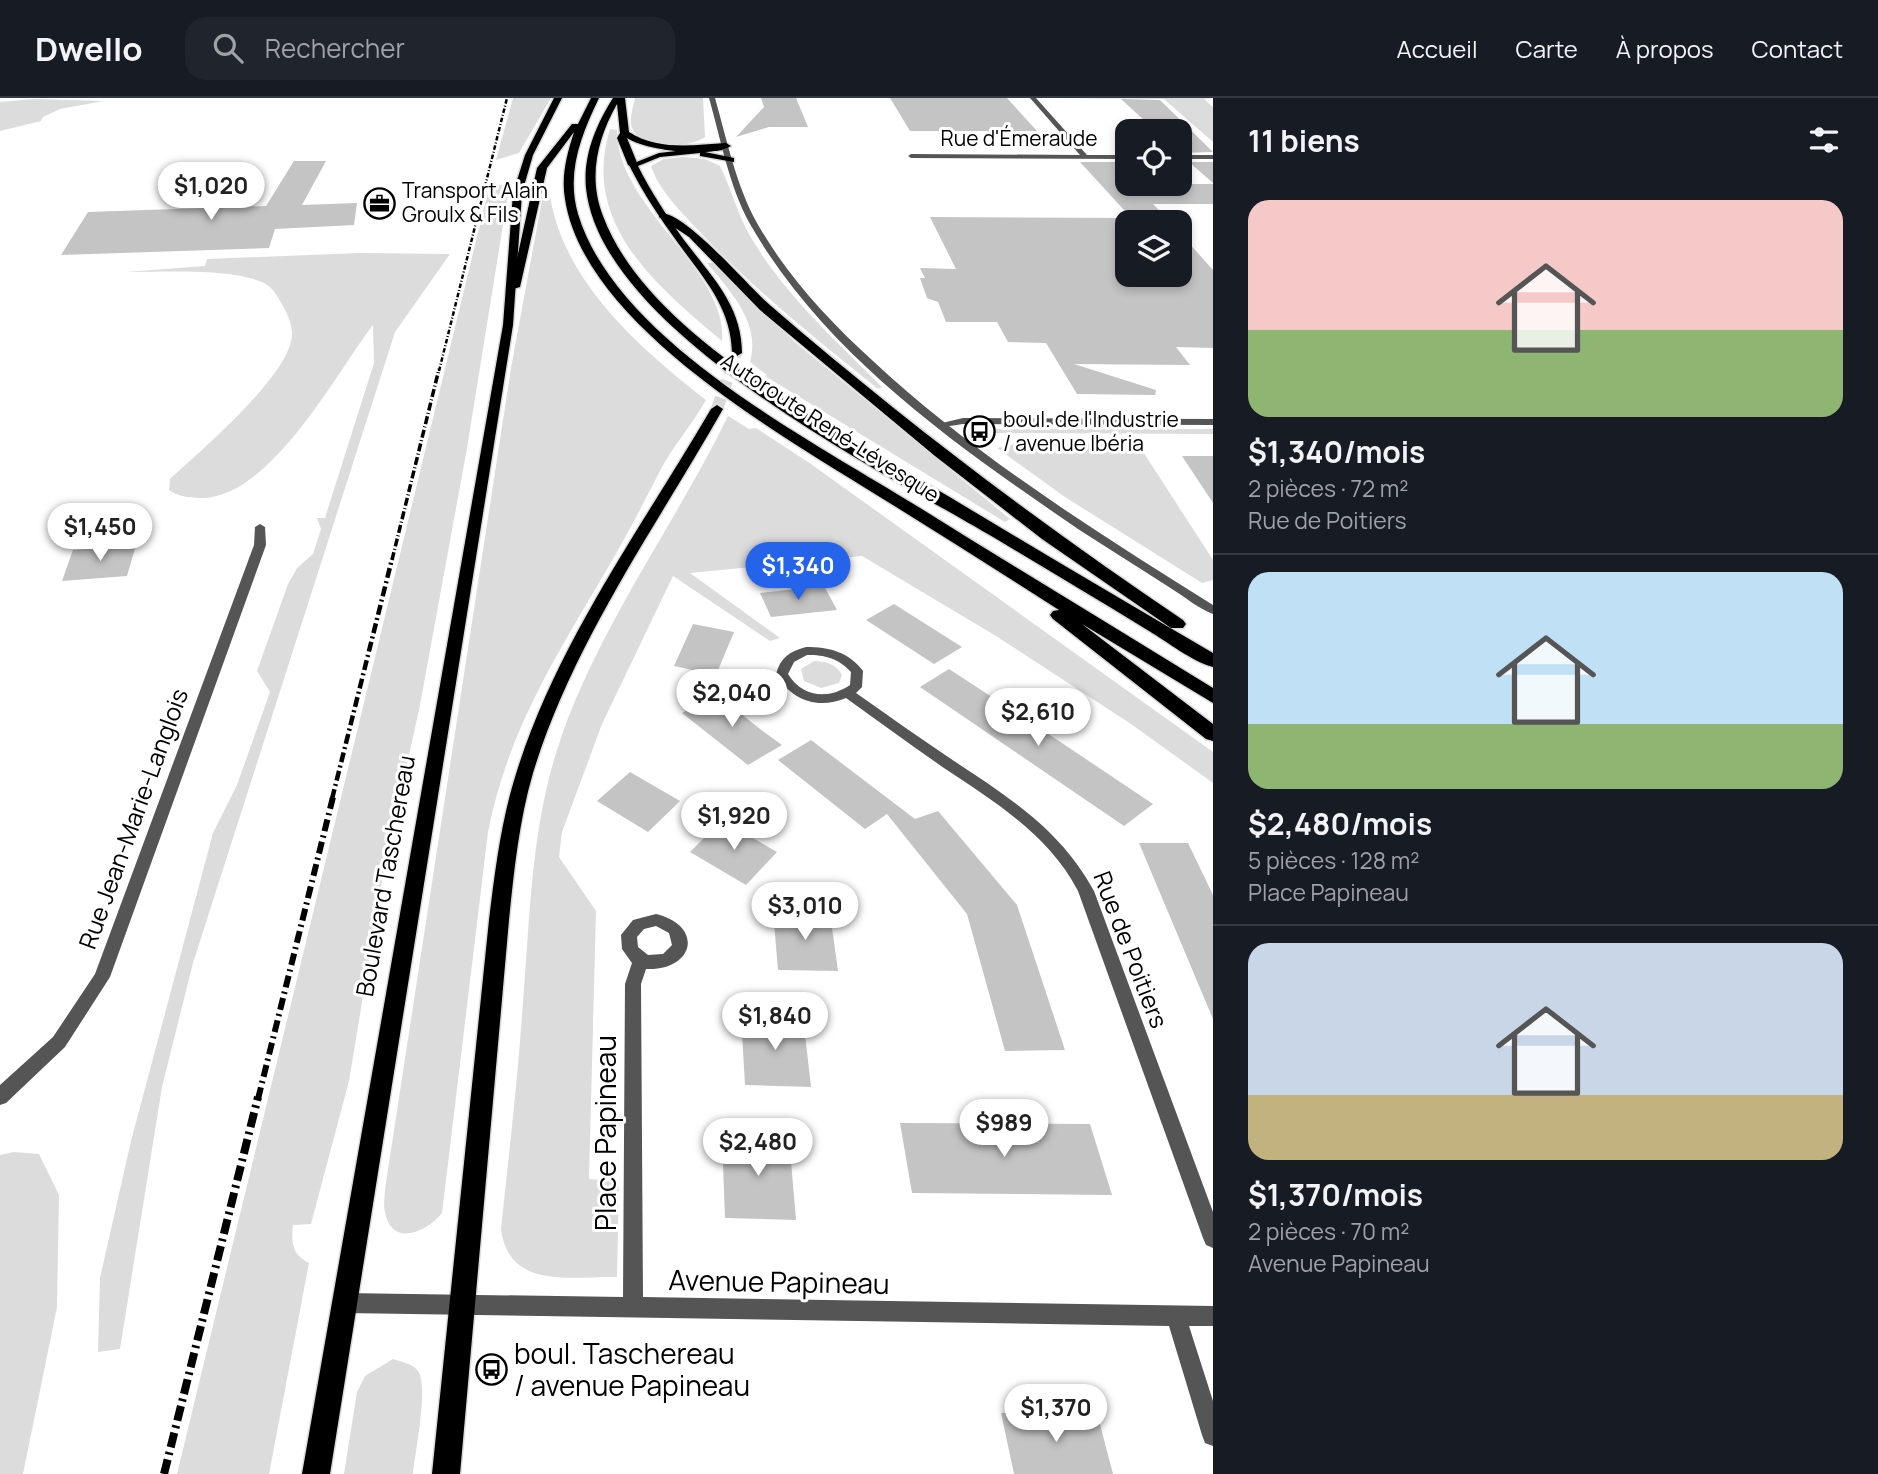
<!DOCTYPE html>
<html lang="fr">
<meta charset="utf-8">
<style>
body{margin:0;font-family:Manrope,sans-serif;background:#20242c;color:#f1f3f6;height:100vh;display:flex;flex-direction:column;font-size:26px;white-space:nowrap}
*{box-sizing:border-box;margin:0}
p{font-size:23px;color:#9ea1a6}
.icon{flex:none;width:38px;height:38px;fill:none;stroke:currentColor;stroke-width:2;stroke-linecap:round;stroke-linejoin:round}
.map{position:relative;flex:1;overflow:hidden}
.panel{display:flex;flex-direction:column;background:#171b24;width:665px}
.panel>*{flex:none}
.buttons{position:absolute;left:1115px;top:21px;display:grid;gap:14px}
.buttons a{display:grid;place-items:center;width:77px;height:77px;border-radius:14px;background:#171b24;box-shadow:0 4px 10px #0003;font-size:35px}
.price{position:absolute;translate:-50% -60px;padding:0 16px;border-radius:24px;background:#fff;color:#222;font-size:23px;line-height:46px;filter:drop-shadow(0 2px 4px #0008)}
.price::after{content:'';position:absolute;left:50%;top:42px;width:21px;height:16px;margin-left:-10px;background:inherit;clip-path:polygon(0 0,100% 0,50% 100%)}
.price.selected{background:#2563eb;color:#fff}
ul{padding:0;list-style:none}
li{display:grid;align-content:center;gap:14px;height:371px;padding:0 35px}
li+li{border-top:2px solid #363941}
li span{display:grid;place-items:center;height:217px;border-radius:21px;color:#555}
li>.icon{margin-inline-start:auto}
span .icon{width:126px;height:126px;fill:#fffc;stroke-width:1}
li b{font-size:30px}
h2{display:flex;justify-content:space-between;align-items:center;height:84px;padding:0 35px;font-size:30px}
header{display:flex;align-items:center;gap:42px;box-sizing:border-box;height:98px;padding:0 35px;background:#171b24;border-bottom:2px solid #363941}
header strong{font-size:33px}
nav{display:flex;gap:38px;margin-inline-start:auto;font-size:24px}
.search{width:490px;height:63px;background:#20242c;display:flex;align-items:center;gap:18px;box-sizing:border-box;padding:0 24px;border-radius:21px;color:#9ea1a6;font-size:26px}
main{display:flex;flex:1;min-height:0}
.map>svg:first-child{display:block}
.green{fill:#dcdcdc}
.building{fill:#c4c4c4}
.lines{fill:none;stroke-linecap:round;stroke-linejoin:round}
.primary-tunnel-far1{stroke:#d9d9d9;stroke-width:10;stroke-dasharray:10 5;stroke-linecap:butt}
.primary-tunnel{stroke:#d9d9d9;stroke-width:12;stroke-dasharray:12 6;stroke-linecap:butt}
.primary-casing{stroke:#dbdbdb;stroke-width:3}
.motorway-casing{stroke:#dbdbdb;stroke-width:3}
.minor{fill:#555;fill-rule:evenodd}
.tertiary{fill:#555;fill-rule:evenodd}
.primary{fill:#000;fill-rule:evenodd}
.motorway{fill:#000;fill-rule:evenodd}
.rail-far4{stroke:#000;stroke-width:2.5;stroke-dasharray:4.5 2 1 2;stroke-linecap:butt}
.rail-far3{stroke:#000;stroke-width:3.5;stroke-dasharray:8 2.5 1 2.5;stroke-linecap:butt}
.rail-far2{stroke:#000;stroke-width:4.5;stroke-dasharray:10 3.5 2 3.5;stroke-linecap:butt}
.rail-far1{stroke:#000;stroke-width:6;stroke-dasharray:12 4.5 2 4.5;stroke-linecap:butt}
.rail{stroke:#000;stroke-width:8;stroke-dasharray:15 5 2.5 5;stroke-linecap:butt}
.labels{text-anchor:middle;stroke-width:6;stroke-linejoin:round;paint-order:stroke}
.far-street-label{font-size:21px;fill:#000;stroke:#fff}
.far-poi-label{font-size:21px;fill:#000;stroke:#fff;text-anchor:start}
.street-label{font-size:24px;fill:#000;stroke:#fff}
.near-street-label{font-size:28px;fill:#000;stroke:#fff}
.near-poi-label{font-size:28px;fill:#000;stroke:#fff;text-anchor:start}
</style>
<header>
<strong>Dwello</strong>
<div class="search"><svg class="icon" aria-label="search" viewBox="0 0 24 24"><circle cx="10" cy="10" r="6"/><path d="M15 15l6 6"/></svg>Rechercher</div>
<nav><a>Accueil</a><a>Carte</a><a>À propos</a><a>Contact</a></nav>
</header>
<main>
<div class="map">
<svg width="1213" height="1376" viewBox="0 0 1213 1376">
<rect width="100%" height="100%" fill="#fff"/>
<g class="green">
<path d="M513,0H551L519,55L496,62Z"/>
<path d="M635,0H703L705,39C690,50 644,52 633,32C628,23 633,10 635,0Z"/>
<path d="M1049,0H1213L1204,1L1213,9V44L1164,1Z"/>
<path d="M34,1L104,3L60,11L43,19L41,23L0,33V4Z"/>
<path d="M610,31L617,32C616,109 728,172 722,243C659,190 580,126 610,31Z"/>
<path d="M684,59L705,61L720,68C731,90 737,115 750,138C784,196 835,242 882,289L878,291C816,241 753,191 698,132C680,113 659,92 651,68L664,61Z"/>
<path d="M490,85L504,88L508,96L467,350L420,607L384,771L349,983L311,1126L293,1127C291,1144 292,1157 309,1165L269,1376H177Z"/>
<path d="M544,91H549C560,181 638,249 706,302C693,325 675,346 662,369C644,404 626,439 606,473C555,560 508,633 488,734L442,1115C427,1134 392,1150 385,1114C383,1107 385,1098 385,1091L511,270Z"/>
<path d="M360,155L450,156L395,234L193,865L162,989L120,1251L98,1254L100,1180L131,1043L213,735L237,687L270,594L257,573L288,486L297,470L313,456L321,431L317,420H325L374,265L373,227C335,276 270,402 199,400C189,399 178,399 169,392L170,381C199,354 293,275 292,235C292,227 288,217 284,210C279,201 274,190 264,185C233,170 162,174 126,174L205,168L207,161Z"/>
<path d="M707,165H712L796,245L1010,421L1005,424L765,278L767,277L750,264C761,225 731,194 707,165Z"/>
<path d="M728,318L749,331L756,330L808,364L1213,654V685L1131,626L996,538L862,458L690,475L780,540L770,543L673,478L602,626L562,734L559,759L596,813L589,1081L614,1083L619,1087L617,1179C570,1178 509,1192 501,1131C509,1055 518,979 523,904C530,819 531,734 557,652C594,535 674,429 728,318Z"/>
<path d="M979,331H1213V336L988,335Z"/>
<path d="M1130,345L1140,349L1213,462V482L1202,485L1065,399L997,350L1015,346Z"/>
<path d="M814,563C826,563 836,566 842,577L839,585L821,590L804,583L801,571Z"/>
<path d="M14,1054L39,1056L59,1097L57,1209L23,1376H0V1057Z"/>
<path d="M393,1261C401,1264 412,1265 418,1273C429,1288 415,1355 413,1376H344L357,1294L365,1278Z"/>
</g>
<g class="building">
<path d="M761,0H796L808,29H769L736,39L764,9Z"/>
<path d="M890,0H1007L1037,33H910Z"/>
<path d="M1121,1L1160,2L1213,54L1180,55V33H1156Z"/>
<path d="M294,63H326L302,107L357,105L354,127L275,131L269,150L61,157L88,114L266,108Z"/>
<path d="M1080,64H1127V86H1213V106H1153L1170,124H1135Z"/>
<path d="M1189,64H1213V85Z"/>
<path d="M930,119L1127,120V177H1180V135L1213,172V250L1176,249L1190,267L1074,266L1156,292L1155,297L1077,296L1046,245L1008,244L997,224H946L938,204L927,200L920,180H925L920,170L956,171Z"/>
<path d="M1182,358H1213V405Z"/>
<path d="M136,447L127,478L62,483L73,452Z"/>
<path d="M824,488L837,512L771,519L760,495Z"/>
<path d="M894,506L962,549L934,566L866,522Z"/>
<path d="M693,526L734,534L716,577L674,568Z"/>
<path d="M949,571L1038,629L1153,706L1124,728L920,589Z"/>
<path d="M716,596L760,631L782,647L748,667L682,615Z"/>
<path d="M811,642L915,721L938,713L1017,807L1065,952L1005,953L967,816L887,716L865,731L778,662Z"/>
<path d="M630,674L680,703L648,734L597,703Z"/>
<path d="M722,722L777,754L746,787L690,754Z"/>
<path d="M1139,745H1188L1213,797V921Z"/>
<path d="M773,813L830,815L838,873L778,872Z"/>
<path d="M741,918L803,919L811,989L745,987Z"/>
<path d="M900,1025L1090,1026L1112,1097L912,1095Z"/>
<path d="M722,1038L789,1040L796,1122L725,1120Z"/>
<path d="M1001,1315H1097L1113,1376H1014Z"/>
</g>
<g class="lines">
<path class="primary-tunnel-far1" d="M731,273L737,255"/>
<path class="primary-tunnel" d="M717,311L731,271"/>
<defs>
<g id="primary">
<path d="M554,0H562L533,57L522,95L513,227L330,1376H302L503,227L513,95L525,57Z"/>
<path d="M720,48L723,52L705,54L734,60V64L700,58V55L660,59L638,68C651,94 667,118 684,142C711,178 742,207 742,255L737,258L732,255C731,209 704,181 678,145C660,120 643,95 629,67L659,55Z"/>
<path d="M717,307L723,311C656,429 573,544 533,675C519,723 514,773 509,822L460,1376H432L489,822C495,773 501,723 516,676C557,544 642,429 711,311Z"/>
</g>
<g id="motorway">
<path d="M591,0H599C581,37 566,75 578,116C617,245 818,346 925,413C1021,473 1117,531 1213,590V605L1082,526L1213,626V643L1206,641L1053,521L1050,517L1053,513L1059,512C998,473 937,434 875,396C777,335 584,225 565,101C561,78 567,56 574,34L547,70L520,189L510,192L537,70L572,26H578Z"/>
<path d="M613,0H625L629,34C659,53 693,47 726,45L731,48C711,60 647,53 627,40L638,67L633,70L628,67L617,40L620,35L617,6C597,41 588,80 603,118C649,241 840,334 948,398C1036,451 1124,503 1213,555V569C1191,563 1168,544 1149,533C1100,503 1051,474 1003,445C888,376 601,235 586,90C583,57 596,27 613,0Z"/>
<path d="M659,115C685,112 749,190 771,208C903,322 1039,425 1183,522L1186,526L1183,530H1171L1042,441L935,358L760,212L689,139L659,119Z"/>
</g>
</defs>
<use href="#primary" class="primary-casing"/>
<use href="#motorway" class="motorway-casing"/>
<g class="minor">
<path d="M1030,0H1036L1087,57H1127V61L911,60L908,58L911,56L1080,57Z"/>
<rect x="1180" y="57" width="33" height="4"/>
<path d="M963,320L1213,321V327L963,326L943,329L938,326Z"/>
<path d="M260,426L265,429L266,447L110,879L65,949L6,1005L0,1007V987L53,939L95,876L254,447L255,429Z"/>
<path d="M806,549C829,549 849,554 863,573L862,589L856,595C889,618 921,641 954,663C1010,700 1061,732 1094,793L1213,1114V1150L1206,1147L1203,1140L1078,793C1049,737 995,704 944,670C911,647 879,624 846,600C817,612 791,602 776,576C780,560 790,553 806,549ZM807,557C825,557 838,560 851,574L850,587C828,602 802,599 788,576L794,564Z"/>
<path d="M656,816C705,828 694,873 646,871L641,886L643,1199L1213,1208V1228H1189L1213,1303V1348L1205,1345L1202,1337L1169,1228L344,1215L337,1212L334,1205L337,1198L344,1195L623,1199L625,886L632,865L622,851L621,837L633,822ZM656,828L669,835L672,847L663,856L648,857L638,849L637,839L644,831Z"/>
</g>
<path class="tertiary" d="M709,0H715C727,42 736,87 757,125C787,178 829,223 873,263C975,358 1095,433 1213,507V516C1199,511 1185,499 1172,491C1141,471 1109,451 1078,431C957,348 825,257 750,126C729,88 721,42 709,0Z"/>
<use href="#primary" class="primary"/>
<use href="#motorway" class="motorway"/>
<path class="rail-far4" d="M439,273L507,0"/>
<path class="rail-far3" d="M392,462L439,271"/>
<path class="rail-far2" d="M332,701L392,461"/>
<path class="rail-far1" d="M258,1001L333,699"/>
<path class="rail" d="M164,1376L258,999"/>
</g>
<defs>
<symbol id="office-ring" viewBox="-11 -11 22 22"><circle r="9.5" fill="#fff" stroke="#000" stroke-width="1.5"/><path d="M-6-3h4V-5.5h4V-3h4V5H-6ZM-1-4.5V-3h2v-1.5ZM-6 0V1H6V0Z" fill="#000"/></symbol>
<symbol id="bus-ring" viewBox="-11 -11 22 22"><circle r="9.5" fill="#fff" stroke="#000" stroke-width="1.5"/><path d="M-5-6H5V4H4V6H2V4H-2V6H-4V4H-5ZM-3.5-4V0h7V-4ZM-3.5 1.2v1.5H-2V1.2ZM2 1.2v1.5H3.5V1.2Z" fill="#000"/></symbol>
</defs>
<g fill-rule="evenodd">
<use href="#office-ring" x="362" y="88" width="35" height="35"/>
<use href="#bus-ring" x="962" y="316" width="35" height="35"/>
<use href="#bus-ring" x="474" y="1254" width="35" height="35"/>
</g>
<g class="labels">
<g class="far-street-label">
<text x="1019" y="48">Rue d'Émeraude</text>
<text transform="translate(830 330) rotate(33)" y="7">Autoroute René-Lévesque</text>
</g>
<g class="far-poi-label">
<text x="402" y="100">Transport Alain<tspan x="402" dy="24">Groulx &amp; Fils</tspan></text>
<text x="1003" y="329">boul. de l'Industrie<tspan x="1003" dy="24">/ avenue Ibéria</tspan></text>
</g>
<g class="street-label">
<text transform="translate(134 721) rotate(-70)" y="8">Rue Jean-Marie-Langlois</text>
<text transform="translate(386 778) rotate(-80)" y="8">Boulevard Taschereau</text>
<text transform="translate(1130 852) rotate(69)" y="8">Rue de Poitiers</text>
</g>
<g class="near-street-label">
<text transform="translate(606 1035) rotate(-90)" y="10">Place Papineau</text>
<text transform="translate(779 1184) rotate(1)" y="10">Avenue Papineau</text>
</g>
<g class="near-poi-label">
<text x="514" y="1266">boul. Taschereau<tspan x="514" dy="32">/ avenue Papineau</tspan></text>
</g>
</g>
</svg>
<div class="buttons">
<a><svg class="icon" aria-label="locate" viewBox="0 0 24 24"><circle cx="12" cy="12" r="6"/><path d="M12 2v4M12 18v4M2 12h4M18 12h4"/></svg></a>
<a><svg class="icon" aria-label="layers" viewBox="0 0 24 24"><path d="M12 4l9 5-9 5-9-5zM3 14l9 5 9-5"/></svg></a>
</div>
<b class="price" style="left:211px;top:124px">$1,020</b>
<b class="price" style="left:100px;top:465px">$1,450</b>
<b class="price selected" style="left:798px;top:504px">$1,340</b>
<b class="price" style="left:732px;top:631px">$2,040</b>
<b class="price" style="left:1038px;top:650px">$2,610</b>
<b class="price" style="left:734px;top:754px">$1,920</b>
<b class="price" style="left:805px;top:844px">$3,010</b>
<b class="price" style="left:775px;top:954px">$1,840</b>
<b class="price" style="left:1004px;top:1061px">$989</b>
<b class="price" style="left:758px;top:1080px">$2,480</b>
<b class="price" style="left:1056px;top:1346px">$1,370</b>
</div>
<section class="panel">
<h2>11 biens<svg class="icon" aria-label="filters" viewBox="0 0 24 24"><path d="M4 7h16M4 17h16"/><circle cx="9" cy="7" r="2"/><circle cx="15" cy="17" r="2"/></svg></h2>
<ul>
<li><span style="background:linear-gradient(#f6c9c9 60%,#8fb573 0)"><svg class="icon" aria-label="home" viewBox="0 0 24 24"><path d="M3 11l9-7 9 7M6 9v11h12V9"/></svg></span><div><b>$1,340/mois</b><p>2 pièces · 72 m²</p><p>Rue de Poitiers</p></div></li>
<li><span style="background:linear-gradient(#bfe0f5 70%,#8fb573 0)"><svg class="icon" aria-label="home" viewBox="0 0 24 24"><path d="M3 11l9-7 9 7M6 9v11h12V9"/></svg></span><div><b>$2,480/mois</b><p>5 pièces · 128 m²</p><p>Place Papineau</p></div></li>
<li><span style="background:linear-gradient(#c9d6e8 70%,#c2b280 0)"><svg class="icon" aria-label="home" viewBox="0 0 24 24"><path d="M3 11l9-7 9 7M6 9v11h12V9"/></svg></span><div><b>$1,370/mois</b><p>2 pièces · 70 m²</p><p>Avenue Papineau</p></div></li>
</ul>
</section>
</main>
